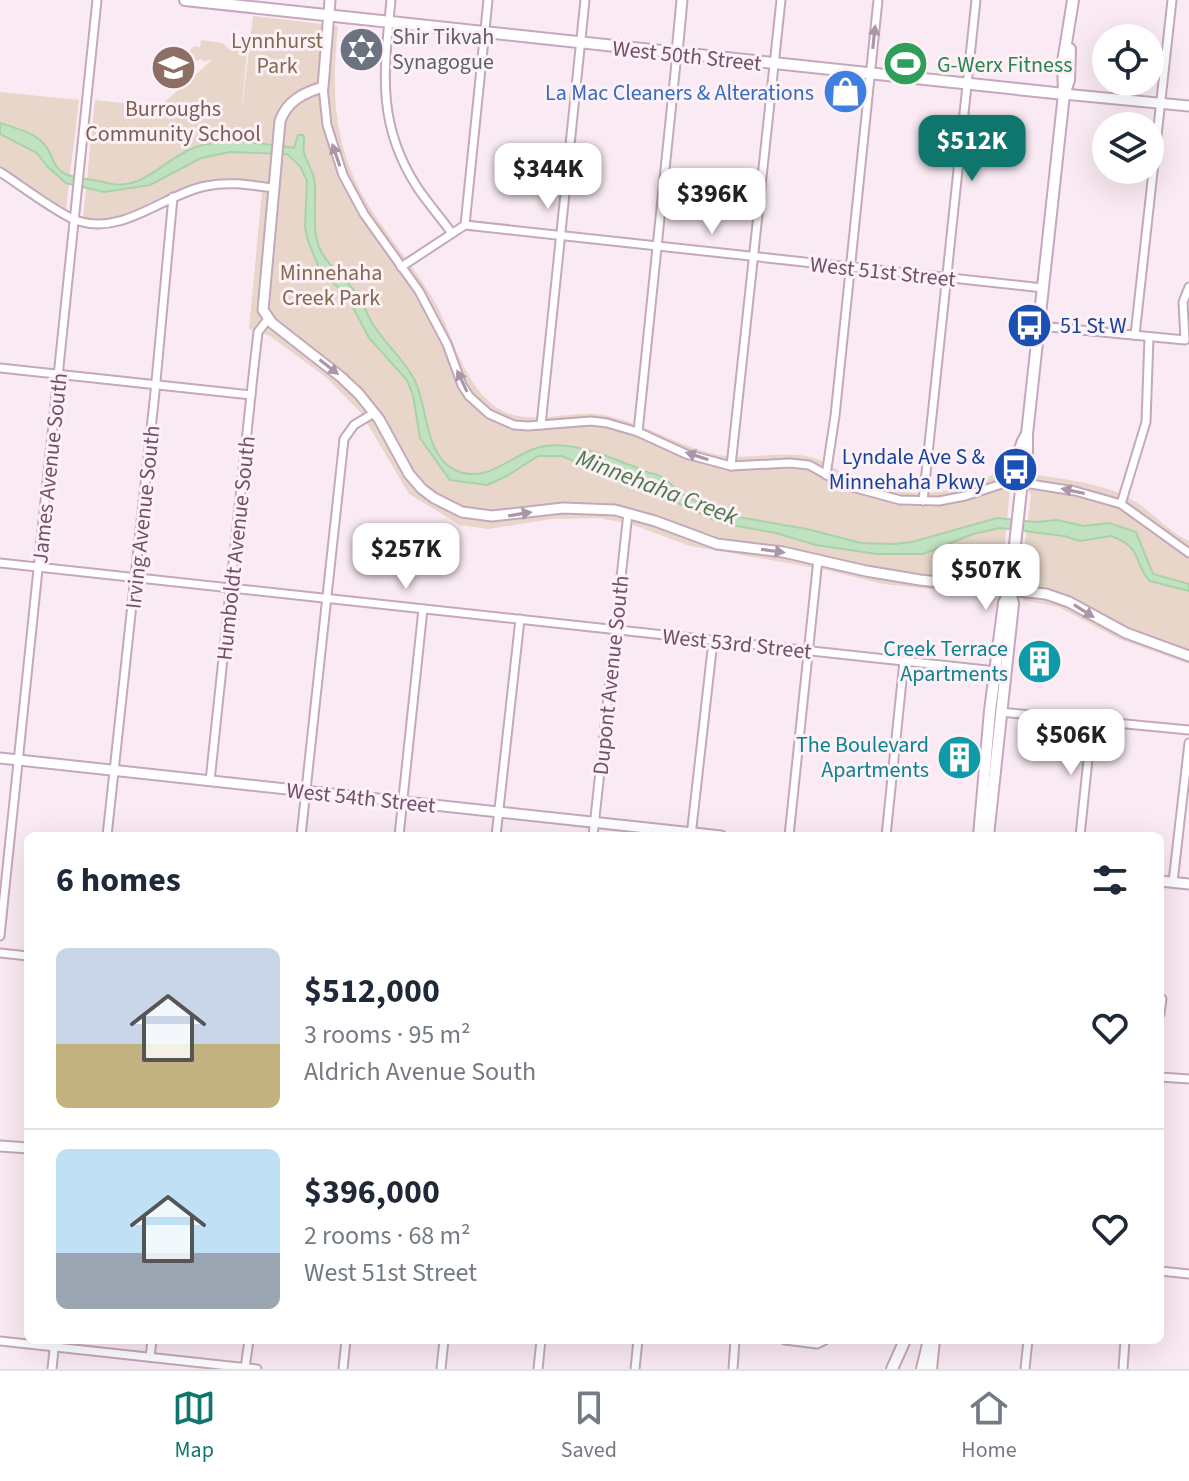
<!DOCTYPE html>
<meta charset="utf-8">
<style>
body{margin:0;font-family:"Source Sans 3",sans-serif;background:#f2f2f3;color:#1f2937;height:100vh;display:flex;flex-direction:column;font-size:30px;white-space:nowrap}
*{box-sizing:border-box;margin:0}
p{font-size:26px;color:#747a83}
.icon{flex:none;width:44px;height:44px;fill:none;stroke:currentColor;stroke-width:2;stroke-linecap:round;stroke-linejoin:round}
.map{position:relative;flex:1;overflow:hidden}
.drawer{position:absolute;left:24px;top:832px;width:1140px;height:512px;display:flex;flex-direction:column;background:#fff;border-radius:12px;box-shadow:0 8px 32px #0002}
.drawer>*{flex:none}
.fabs{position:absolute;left:1092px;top:24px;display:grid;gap:16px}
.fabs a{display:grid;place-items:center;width:72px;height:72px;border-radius:50%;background:#fff;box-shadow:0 8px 32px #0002;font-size:40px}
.price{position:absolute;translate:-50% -68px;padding:0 18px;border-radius:16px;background:#fff;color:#222;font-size:26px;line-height:52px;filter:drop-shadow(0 2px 4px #0008)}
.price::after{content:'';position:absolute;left:50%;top:48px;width:24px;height:18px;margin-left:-12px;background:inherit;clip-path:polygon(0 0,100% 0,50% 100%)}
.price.active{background:#0f766e;color:#fff}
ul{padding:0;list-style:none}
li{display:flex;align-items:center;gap:24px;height:200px;padding:0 32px}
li+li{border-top:2px solid #e0e1e3}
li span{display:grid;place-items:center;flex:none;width:224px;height:160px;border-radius:12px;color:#555}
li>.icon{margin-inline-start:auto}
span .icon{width:96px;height:96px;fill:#fffc;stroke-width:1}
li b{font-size:34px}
h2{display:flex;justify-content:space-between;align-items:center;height:96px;padding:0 32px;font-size:34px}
.menu{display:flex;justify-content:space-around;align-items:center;height:112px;border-top:2px solid #e0e1e3;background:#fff;font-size:22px;color:#747a83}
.menu a{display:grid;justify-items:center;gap:4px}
.menu .active{color:#0f766e}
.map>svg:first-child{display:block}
.green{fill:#e7d6c9}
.water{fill:#c0e2c0;stroke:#a8d2a7;stroke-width:2}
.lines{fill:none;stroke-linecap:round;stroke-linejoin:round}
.minor-casing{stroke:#c4a8bc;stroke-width:11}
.tertiary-casing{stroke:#c4a8bc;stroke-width:13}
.secondary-casing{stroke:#c6a7be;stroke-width:14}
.minor{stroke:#fff;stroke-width:7}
.tertiary{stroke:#fff;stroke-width:9}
.secondary{stroke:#fff;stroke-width:10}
.oneway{fill:#aa96a6}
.labels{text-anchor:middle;stroke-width:6;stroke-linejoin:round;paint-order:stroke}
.worship-label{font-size:22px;fill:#5b616d;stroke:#fdf0f7;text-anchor:start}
.park-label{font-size:22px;fill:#826b4f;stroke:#fdf0f7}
.street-label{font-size:22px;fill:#72506b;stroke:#fdf0f7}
.leisure-label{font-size:22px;fill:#27864d;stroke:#fdf0f7;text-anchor:start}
.shop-label{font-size:22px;fill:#366cbe;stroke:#fdf0f7;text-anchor:end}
.education-label{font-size:22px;fill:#785e54;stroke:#fdf0f7}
.transit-label{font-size:22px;fill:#164399;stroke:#fdf0f7;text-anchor:start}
.culture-label{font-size:22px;fill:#0d838f;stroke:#fdf0f7;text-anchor:end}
.water-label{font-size:24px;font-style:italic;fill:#487b49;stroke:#fdf0f7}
</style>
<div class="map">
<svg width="1189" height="1369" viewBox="0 0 1189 1369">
<rect width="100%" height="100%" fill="#faeaf3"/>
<g class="green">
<path d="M253,16L338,26C331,92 333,148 369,206C390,240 418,271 437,306C454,339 463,381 493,405C525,430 568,409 604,415C644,423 679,447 718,455C750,461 783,449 814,458C828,462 838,472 851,478C871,487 894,492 916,493C948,494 980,483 1007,467L1013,468L1008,485L1010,489L1001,582L996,583L994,596L883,584L822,569L690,546L631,524L599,518L552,519L488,529L460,525L409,494L361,413L327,378L270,336L249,329L263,182C233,177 205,178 177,190C145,203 118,224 83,218L95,100L159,107L212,60L203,61L201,59L187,64L184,56L194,46L200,47L201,40L223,43L228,49L247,52L241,116Z"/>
<path d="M0,92L79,100L66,209L0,167Z"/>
<path d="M1033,474C1066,480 1105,483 1134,501C1154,513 1168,532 1189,541V664L1119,639L1059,607L1023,600L1024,586L1020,584L1031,495L1028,490Z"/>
</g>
<path class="water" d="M0,123C15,128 33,132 44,144C53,153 52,168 65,174C77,179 94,179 107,183C143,193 165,157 196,147C227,136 262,144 294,148L298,135H303C306,142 302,145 304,152C307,165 315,172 315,186C316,206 312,228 319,247C328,267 344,277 357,294C364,303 367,316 374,326C386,344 404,360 414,379C428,405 424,456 455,470C490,486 513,451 545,446C571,442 603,454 627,464C637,467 646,473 655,474L666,479L679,493L726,515L807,529L861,543L894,544L912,542L997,518L1036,522L1057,520L1084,526L1109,523L1136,532L1153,574L1189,584V591L1150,581C1133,565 1145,548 1111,536L1080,541L1064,536L1000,528L973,534L923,554H877L816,545L776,533L721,523L641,486L561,456H538L507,476L487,485L450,480L420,438L413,395L407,380L369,338L346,294L321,273L308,241L305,227L307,181L300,166L287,154L230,152L201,158L150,185L104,192L66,183L47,166L37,153L0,134Z"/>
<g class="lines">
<defs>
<g id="minor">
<path d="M391,0C384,71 376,123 417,187C427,202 440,217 451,232"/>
<path d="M323,87L327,125L343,175L364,214L419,291L447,344L462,385L469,396L489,414L514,425L528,426L591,421L607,423L638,432L686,454L731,466L790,463L809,465L845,485L900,500L939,501L965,496L1011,481L1075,491L1121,504L1189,553"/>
<path d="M0,172C19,184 61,216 78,221C125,235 162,195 206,186C229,181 251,185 273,188"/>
<path d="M465,225L488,0"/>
<path d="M401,267L465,225L1043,288"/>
<path d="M1039,326L1185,340L1183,302L1189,287"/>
<path d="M1135,335L1172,0"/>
<path d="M0,368L251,395"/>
<path d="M541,425L585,0"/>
<path d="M638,432L677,53"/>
<path d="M731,466L781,0"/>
<path d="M826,475L835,416L878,0"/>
<path d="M923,501L976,0"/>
<path d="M1121,504L1146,422L1149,337"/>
<path d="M0,563L996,671"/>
<path d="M1000,712L1189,730"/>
<path d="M210,781L253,376L258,332L268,319"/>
<path d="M107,836L155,392L173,197"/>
<path d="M301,836L344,439L354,425L374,413"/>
<path d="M399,836L423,609"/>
<path d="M496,836L520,619"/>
<path d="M593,836L628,513"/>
<path d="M691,836L713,641"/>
<path d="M789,836L818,559"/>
<path d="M886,836L904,661"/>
<path d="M1080,836L1092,721"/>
<path d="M1173,882L1189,743"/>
<path d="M0,936L97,0"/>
<path d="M0,953L28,956"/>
<path d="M1160,1014L1162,999"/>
<path d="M1160,1077L1189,1079"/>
<path d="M1160,1271L1189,1274"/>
<path d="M785,1340L817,1344L825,1340"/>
<path d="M0,1341L257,1369"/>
<path d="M150,1357L152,1340"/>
<path d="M245,1368L249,1340"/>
<path d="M52,1369L55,1340"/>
<path d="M343,1369L346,1340"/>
<path d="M441,1369L444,1340"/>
<path d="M538,1369L541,1340"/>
<path d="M635,1369L638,1340"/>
<path d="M733,1369L735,1340"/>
<path d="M1025,1369L1028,1340"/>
<path d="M1123,1369L1125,1340"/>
</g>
<g id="tertiary">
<path d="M330,0L323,87C303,93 287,101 280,121L263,310L272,323L341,377L359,394L379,419L409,474L422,489L434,498L462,512L492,516L563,508L615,510L655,521L717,544L783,552L866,571L920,580L1046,594L1069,602L1126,633L1189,656"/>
<path d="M677,53L682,0"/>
<path d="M1064,94L1189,106"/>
<path d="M0,758L721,836"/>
<path d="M1160,881L1189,884"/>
<path d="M0,1146L28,1148"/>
</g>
<g id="secondary">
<path d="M185,0L1064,94"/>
<path d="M1065,92L1069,80L1070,49"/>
<path d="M1022,481C1015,467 1018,447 1027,434"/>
<path d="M979,836L990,711L1004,603L1010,590L1022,481L1027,469V434L1064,94L1063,62L1073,0"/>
<path d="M988,836L1013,604L1010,590"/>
<path d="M892,1369L905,1340"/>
<path d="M922,1369L929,1340"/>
<path d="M931,1369L934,1340"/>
</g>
</defs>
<use href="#minor" class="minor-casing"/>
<use href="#tertiary" class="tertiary-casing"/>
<use href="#secondary" class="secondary-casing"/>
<use href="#minor" class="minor"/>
<use href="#tertiary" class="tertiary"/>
<use href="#secondary" class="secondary"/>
</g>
<defs><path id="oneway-solid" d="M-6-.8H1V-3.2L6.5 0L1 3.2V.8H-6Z" transform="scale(2)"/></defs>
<g class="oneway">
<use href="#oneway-solid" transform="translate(874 37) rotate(-84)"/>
<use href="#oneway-solid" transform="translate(336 155) rotate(-109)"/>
<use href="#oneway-solid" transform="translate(329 367) rotate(38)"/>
<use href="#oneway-solid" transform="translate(462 381) rotate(-115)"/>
<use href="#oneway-solid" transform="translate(697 456) rotate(-162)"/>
<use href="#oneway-solid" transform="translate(1073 491) rotate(-168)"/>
<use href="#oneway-solid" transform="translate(520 514) rotate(-9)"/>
<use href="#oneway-solid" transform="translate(773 551) rotate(8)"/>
<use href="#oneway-solid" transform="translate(1084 611) rotate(32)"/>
</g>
<defs>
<symbol id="synagogue-disc" viewBox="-11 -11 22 22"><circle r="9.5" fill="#6b7280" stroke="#fdf0f7"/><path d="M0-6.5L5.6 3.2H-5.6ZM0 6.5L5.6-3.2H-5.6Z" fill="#fff"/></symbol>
<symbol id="stadium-disc" viewBox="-11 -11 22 22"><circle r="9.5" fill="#2e9e5b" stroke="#fdf0f7"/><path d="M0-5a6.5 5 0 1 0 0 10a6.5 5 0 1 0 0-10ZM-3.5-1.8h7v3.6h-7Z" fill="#fff"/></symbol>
<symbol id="school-disc" viewBox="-11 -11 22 22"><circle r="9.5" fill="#8d6e63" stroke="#fdf0f7"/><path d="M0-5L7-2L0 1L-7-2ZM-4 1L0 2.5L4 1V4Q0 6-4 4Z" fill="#fff"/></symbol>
<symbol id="shop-disc" viewBox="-11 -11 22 22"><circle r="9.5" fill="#3f7fe0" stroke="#fdf0f7"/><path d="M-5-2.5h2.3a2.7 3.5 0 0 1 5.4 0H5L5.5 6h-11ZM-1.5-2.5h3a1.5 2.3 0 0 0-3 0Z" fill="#fff"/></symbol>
<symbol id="bus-disc" viewBox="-11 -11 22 22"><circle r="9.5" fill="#1a4fb4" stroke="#fdf0f7"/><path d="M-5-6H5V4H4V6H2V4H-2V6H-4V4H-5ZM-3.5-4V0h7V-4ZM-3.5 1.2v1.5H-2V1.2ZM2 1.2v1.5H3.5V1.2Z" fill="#fff"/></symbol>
<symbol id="building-disc" viewBox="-11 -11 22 22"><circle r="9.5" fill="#0f9aa8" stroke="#fdf0f7"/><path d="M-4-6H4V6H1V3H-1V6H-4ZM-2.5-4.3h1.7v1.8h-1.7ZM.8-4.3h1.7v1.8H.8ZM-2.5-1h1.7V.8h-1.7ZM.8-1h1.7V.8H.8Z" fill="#fff"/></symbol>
</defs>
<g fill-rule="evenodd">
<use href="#synagogue-disc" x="336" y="24" width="51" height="51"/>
<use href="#stadium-disc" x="880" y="38" width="51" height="51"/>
<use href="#school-disc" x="148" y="42" width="51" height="51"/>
<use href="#shop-disc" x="820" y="66" width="51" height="51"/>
<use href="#bus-disc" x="1004" y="300" width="51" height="51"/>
<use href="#bus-disc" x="990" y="444" width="51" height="51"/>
<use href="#building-disc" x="1014" y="636" width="51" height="51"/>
<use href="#building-disc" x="934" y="732" width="51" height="51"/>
</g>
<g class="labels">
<g class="worship-label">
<text x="392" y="44">Shir Tikvah<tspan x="392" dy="25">Synagogue</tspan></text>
</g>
<g class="park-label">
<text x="277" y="48">Lynnhurst<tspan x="277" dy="25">Park</tspan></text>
<text x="331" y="280">Minnehaha<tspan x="331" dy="25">Creek Park</tspan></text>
</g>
<g class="street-label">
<text transform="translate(687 55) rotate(6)" y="8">West 50th Street</text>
<text transform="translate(883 271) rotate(6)" y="8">West 51st Street</text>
<text transform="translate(49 468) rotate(-84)" y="8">James Avenue South</text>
<text transform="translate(142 517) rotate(-84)" y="8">Irving Avenue South</text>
<text transform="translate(235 548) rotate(-84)" y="8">Humboldt Avenue South</text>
<text transform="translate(737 643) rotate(6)" y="8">West 53rd Street</text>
<text transform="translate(610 675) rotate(-84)" y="8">Dupont Avenue South</text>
<text transform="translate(361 797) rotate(6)" y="8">West 54th Street</text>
</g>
<g class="leisure-label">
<text x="937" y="72">G-Werx Fitness</text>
</g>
<g class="shop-label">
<text x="814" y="100">La Mac Cleaners &amp; Alterations</text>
</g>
<g class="education-label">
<text x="173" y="116">Burroughs<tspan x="173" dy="25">Community School</tspan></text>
</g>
<g class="transit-label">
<text x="1060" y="333">51 St W</text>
<text x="985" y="464" text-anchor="end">Lyndale Ave S &amp;<tspan x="985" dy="25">Minnehaha Pkwy</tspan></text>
</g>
<g class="culture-label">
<text x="1008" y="656">Creek Terrace<tspan x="1008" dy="25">Apartments</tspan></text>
<text x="929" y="752">The Boulevard<tspan x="929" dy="25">Apartments</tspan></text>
</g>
<g class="water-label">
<text transform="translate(657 487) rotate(21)" y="8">Minnehaha Creek</text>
</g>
</g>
</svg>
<div class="fabs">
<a><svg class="icon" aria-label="locate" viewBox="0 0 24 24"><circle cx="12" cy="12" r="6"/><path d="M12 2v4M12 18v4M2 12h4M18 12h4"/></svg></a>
<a><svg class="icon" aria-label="layers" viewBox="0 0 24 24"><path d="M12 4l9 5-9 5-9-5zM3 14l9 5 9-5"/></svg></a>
</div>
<b class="price active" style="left:972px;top:183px">$512K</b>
<b class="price" style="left:548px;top:211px">$344K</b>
<b class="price" style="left:712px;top:236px">$396K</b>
<b class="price" style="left:406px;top:591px">$257K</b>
<b class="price" style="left:986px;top:612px">$507K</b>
<b class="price" style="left:1071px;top:777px">$506K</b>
<section class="drawer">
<h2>6 homes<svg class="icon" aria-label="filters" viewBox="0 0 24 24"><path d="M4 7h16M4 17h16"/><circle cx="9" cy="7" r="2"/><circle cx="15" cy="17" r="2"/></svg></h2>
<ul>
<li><span style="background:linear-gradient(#c9d6e8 60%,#c2b280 0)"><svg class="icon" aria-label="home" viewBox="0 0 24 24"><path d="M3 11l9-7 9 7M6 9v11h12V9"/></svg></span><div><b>$512,000</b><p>3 rooms · 95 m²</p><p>Aldrich Avenue South</p></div><svg class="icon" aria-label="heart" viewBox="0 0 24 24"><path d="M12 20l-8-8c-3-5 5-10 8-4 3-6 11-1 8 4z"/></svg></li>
<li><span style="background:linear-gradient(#bfe0f5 65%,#9aa5b1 0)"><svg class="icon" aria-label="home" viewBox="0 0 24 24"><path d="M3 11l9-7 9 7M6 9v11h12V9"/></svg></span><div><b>$396,000</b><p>2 rooms · 68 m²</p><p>West 51st Street</p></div><svg class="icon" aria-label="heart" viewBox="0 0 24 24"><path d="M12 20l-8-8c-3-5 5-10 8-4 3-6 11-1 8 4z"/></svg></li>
</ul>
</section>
</div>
<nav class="menu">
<a class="active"><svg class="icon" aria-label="map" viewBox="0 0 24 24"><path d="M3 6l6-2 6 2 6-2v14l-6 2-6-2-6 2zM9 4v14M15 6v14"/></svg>Map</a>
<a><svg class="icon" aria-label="saved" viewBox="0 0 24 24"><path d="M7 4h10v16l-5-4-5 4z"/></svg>Saved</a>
<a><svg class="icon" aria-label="home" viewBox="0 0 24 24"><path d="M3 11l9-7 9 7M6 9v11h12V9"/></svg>Home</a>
</nav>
